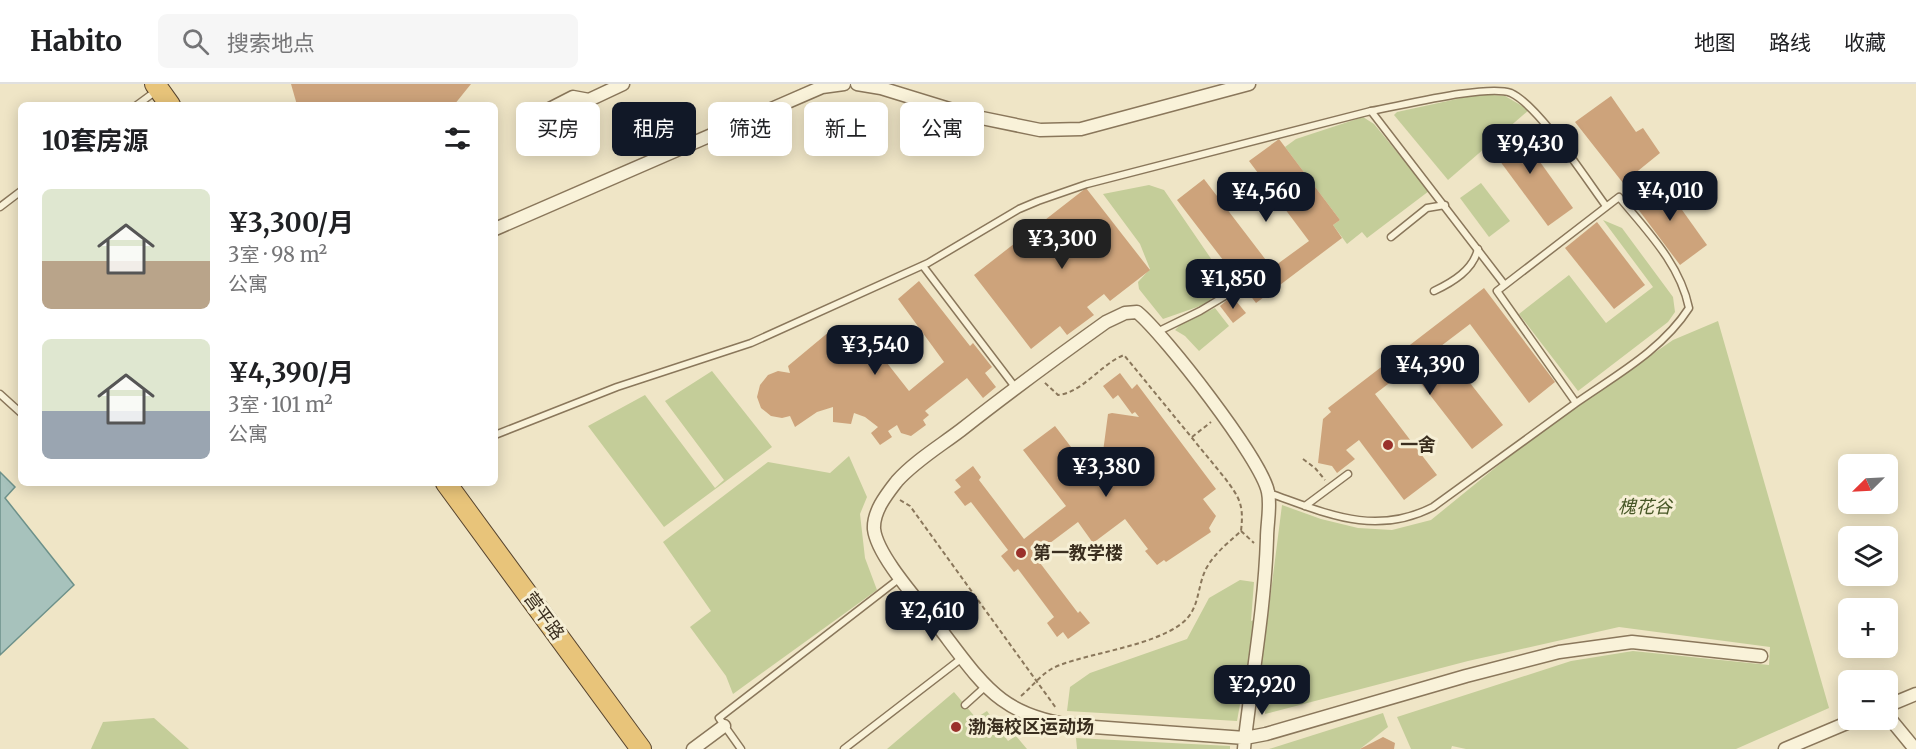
<!DOCTYPE html>
<html lang="zh">
<meta charset="utf-8">
<style>
body{margin:0;font-family:Merriweather,"Noto Sans SC",serif;background:#f6f6f6;color:#202124;height:100vh;display:flex;flex-direction:column;font-size:22px;white-space:nowrap}
*{box-sizing:border-box;margin:0}
p{font-size:20px;color:#757577}
.icon{flex:none;width:33px;height:33px;fill:none;stroke:currentColor;stroke-width:2;stroke-linecap:round;stroke-linejoin:round}
.map{position:relative;flex:1;overflow:hidden}
.drawer{position:absolute;left:18px;top:18px;width:480px;height:384px;display:flex;flex-direction:column;background:#fff;border-radius:9px;box-shadow:0 3px 15px #0003}
.drawer>*{flex:none}
.guide{position:absolute;left:516px;top:18px;width:570px;height:54px;display:flex;gap:12px}
.needle{width:39px;rotate:246deg}
.buttons{position:absolute;left:1838px;top:370px;display:grid;gap:12px}
.buttons a{display:grid;place-items:center;width:60px;height:60px;border-radius:9px;background:#fff;box-shadow:0 3px 15px #0003;font-size:30px}
.price{position:absolute;translate:-50% -51px;padding:0 14px;border-radius:12px;background:#111827;color:#fff;font-size:20px;line-height:39px;filter:drop-shadow(0 2px 3px #0008)}
.price::after{content:'';position:absolute;left:50%;top:36px;width:18px;height:14px;margin-left:-9px;background:inherit;clip-path:polygon(0 0,100% 0,50% 100%)}
.price.on{background:#222;color:#fff}
ul{padding:0;list-style:none}
li{display:flex;align-items:center;gap:18px;height:150px;padding:0 24px}
li span{display:grid;place-items:center;flex:none;width:168px;height:120px;border-radius:9px;color:#555}
li>.icon{margin-inline-start:auto}
span .icon{width:72px;height:72px;fill:#fffc;stroke-width:1}
li b{font-size:26px}
h2{display:flex;justify-content:space-between;align-items:center;height:72px;padding:0 24px;font-size:26px}
.chip{padding:0 21px;border-radius:9px;background:#fff;box-shadow:0 3px 15px #0003;font-size:21px;line-height:54px}
.chip.on{background:#111827;color:#fff}
header{display:flex;align-items:center;gap:36px;box-sizing:border-box;height:84px;padding:0 30px;background:#fff;border-bottom:2px solid #e0e0e0}
header strong{font-size:28px}
nav{display:flex;gap:33px;margin-inline-start:auto;font-size:21px}
.search{width:420px;height:54px;background:#f6f6f6;display:flex;align-items:center;gap:15px;box-sizing:border-box;padding:0 21px;border-radius:9px;color:#757577;font-size:22px}
.map>svg:first-child{display:block}
.green{fill:#c4cd99}
.water{fill:#a7c2bc;stroke:#6d918a;stroke-width:1.5}
.building{fill:#cda37b}
.lines{fill:none;stroke-linecap:round;stroke-linejoin:round}
.service-casing{stroke:#8a775b;stroke-width:9}
.minor-casing{stroke:#8a775b;stroke-width:15}
.trunk-casing{stroke:#58452f;stroke-width:22}
.path{stroke:#8a775b;stroke-width:2;stroke-dasharray:4.5 3;stroke-linecap:butt}
.service{stroke:#f9f2d9;stroke-width:6}
.minor{stroke:#f9f2d9;stroke-width:12}
.trunk{stroke:#e8c47a;stroke-width:20}
.poi-dot{fill:#9a312b;stroke:#f6efd5;stroke-width:2}
.labels{text-anchor:middle;stroke-width:6;stroke-linejoin:round;paint-order:stroke}
.poi-label{font-size:18px;font-weight:bold;fill:#3a2e1f;stroke:#f6efd5;text-anchor:start}
.park-label{font-size:18px;font-style:italic;fill:#475726;stroke:#f6efd5}
.street-label{font-size:18px;fill:#3a2e1f;stroke:#f6efd5}
</style>
<header>
<strong>Habito</strong>
<div class="search"><svg class="icon" aria-label="search" viewBox="0 0 24 24"><circle cx="10" cy="10" r="6"/><path d="M15 15l6 6"/></svg>搜索地点</div>
<nav><a>地图</a><a>路线</a><a>收藏</a></nav>
</header>
<div class="map">
<svg width="1916" height="665" viewBox="0 0 1916 665">
<rect width="100%" height="100%" fill="#efe5c6"/>
<g class="green">
<path d="M1480,10L1505,12L1529,26L1448,96L1394,31L1397,28Z"/>
<path d="M1363,33L1374,40L1429,107L1367,154L1362,148L1347,160L1333,141L1340,136L1285,63L1296,55Z"/>
<path d="M1481,99L1510,137L1489,153L1460,114Z"/>
<path d="M1149,101L1164,106L1229,201L1203,221L1163,235L1139,205L1138,198L1150,185L1140,160L1103,110Z"/>
<path d="M1603,136L1622,144L1673,213L1675,228L1668,238L1578,307L1519,230L1569,191L1606,239L1653,203Z"/>
<path d="M1215,224L1229,242L1199,267L1185,252L1175,246L1181,240Z"/>
<path d="M1718,237L1829,624L1736,665H1466L1452,662L1451,665H1411L1397,633L1571,577L1633,567L1769,581L1770,563L1619,543L1468,577L1265,630L1266,587H1246L1237,637L1067,627L1070,603L1090,589L1187,555L1209,514L1240,496L1254,498L1251,537L1268,531L1282,421L1321,435L1358,444L1392,446L1431,436L1506,375L1590,313L1673,256Z"/>
<path d="M712,287L772,363L664,443L588,342L645,311L715,404L724,396L665,317Z"/>
<path d="M849,372L867,413L860,430L865,474L877,506L733,610L726,592L690,543L711,527L663,458L768,378L830,389Z"/>
<path d="M954,608L976,634L987,627L1008,657L1016,652L1027,665H887Z"/>
<path d="M1383,629L1388,643L1360,665H1269Z"/>
<path d="M154,634L189,665H91L103,638Z"/>
<path d="M1076,654L1230,662V665H1077Z"/>
</g>
<path class="water" d="M0,388L15,403L5,414L74,501L0,571Z"/>
<g class="building">
<path d="M291,0H471L454,21H297Z"/>
<path d="M1611,12L1636,48L1643,44L1660,69L1623,99L1575,38Z"/>
<path d="M1513,40L1573,124L1548,142L1488,61Z"/>
<path d="M1279,55L1340,136L1333,141L1342,154L1256,219L1177,116L1204,95L1272,184L1309,157L1249,77Z"/>
<path d="M1660,95L1707,161L1680,181L1632,117Z"/>
<path d="M1086,104L1150,186L1110,217L1104,210L1087,223L1094,231L1067,251L1060,242L1031,265L974,191Z"/>
<path d="M1597,138L1645,201L1614,225L1565,164Z"/>
<path d="M919,197L970,262L973,259L992,283L985,289L996,303L983,314L967,294L925,327L929,331L923,336L926,341L911,352L901,349L897,341L888,347L892,353L880,361L871,349L878,343L865,333L854,329L851,340L833,338V323L817,328L795,343L790,332L782,334L771,332L761,324L757,313L760,301L768,291L778,287L790,289L788,282L836,242L844,247L858,242L909,307L944,278L898,215Z"/>
<path d="M1484,204L1555,298L1529,319L1470,240L1441,262L1503,341L1472,365L1409,284L1375,310L1437,391L1404,416L1359,356L1346,366L1355,375L1337,389L1332,382L1318,379L1323,335L1331,328L1328,324Z"/>
<path d="M1232,212L1246,229L1233,239L1220,222Z"/>
<path d="M1120,289L1132,305L1137,300L1216,405L1203,415L1216,432L1209,444L1211,448L1166,478L1164,476L1157,481L1145,467L1148,465L1125,435L1093,459L1078,438L1034,471L1078,529L1080,527L1090,539L1068,555L1063,548L1057,553L1047,539L1054,533L1018,485L1014,488L1001,472L1008,466L971,418L965,422L954,408L961,403L955,396L973,382L981,393L979,396L1024,455L1066,422L1023,366L1055,342L1100,401L1137,373L1103,368L1108,330L1112,329L1139,333L1135,328L1132,330L1118,311L1113,315L1103,302Z"/>
<path d="M1383,653L1395,659L1394,665H1360Z"/>
</g>
<g class="lines">
<defs>
<g id="service">
<path d="M137,21L156,7"/>
<path d="M1371,27C1400,22 1487,0 1511,9C1539,22 1586,95 1606,122"/>
<path d="M0,123L21,107"/>
<path d="M1391,153L1427,124L1445,121"/>
<path d="M923,182L1015,303"/>
<path d="M1434,207C1453,198 1473,186 1478,165"/>
<path d="M1157,248L1200,227L1230,209"/>
<path d="M0,310L21,329"/>
<path d="M495,351L617,303L751,259L928,179L1019,125L1038,117L1087,100L1371,27L1504,200"/>
<path d="M1269,409C1326,429 1374,453 1433,423L1576,319L1497,207L1619,113C1647,147 1680,180 1689,224C1662,266 1616,291 1576,319"/>
<path d="M1305,422L1348,390"/>
<path d="M965,621L986,602"/>
<path d="M741,665L719,634L900,494"/>
<path d="M844,665L962,574"/>
</g>
<g id="minor">
<path d="M857,0L881,4L972,32L1040,46L1081,45L1249,0"/>
<path d="M534,33L573,13L589,16L623,0"/>
<path d="M495,145L822,3L844,0"/>
<path d="M1887,622L1916,610"/>
<path d="M1887,631L1915,665"/>
<path d="M693,665L724,642"/>
<path d="M1244,665L1245,654C1253,587 1265,520 1267,454C1267,440 1271,422 1268,408C1262,376 1164,250 1137,228L1125,229L1106,238C1057,273 1008,309 961,346C940,362 915,377 897,397C887,410 873,427 874,445C877,473 923,522 941,546C985,604 1003,634 1080,642L1245,654L1266,650L1466,592L1559,568L1632,558L1761,572"/>
<path d="M1785,665L1854,636"/>
</g>
<g id="trunk">
<path d="M155,0L170,21"/>
<path d="M446,399L641,665"/>
</g>
</defs>
<use href="#service" class="service-casing"/>
<use href="#minor" class="minor-casing"/>
<use href="#trunk" class="trunk-casing"/>
<g class="path">
<path d="M1192,353L1211,338"/>
<path d="M1303,375L1315,384L1325,396"/>
<path d="M900,416L910,422L1056,624"/>
<path d="M1241,447L1254,459"/>
<path d="M1021,612C1034,601 1043,587 1060,581C1095,568 1151,562 1181,540C1201,525 1196,503 1207,483C1215,469 1229,458 1241,447C1244,421 1240,414 1224,393L1124,271C1101,280 1082,309 1058,311L1044,298"/>
</g>
<use href="#service" class="service"/>
<use href="#minor" class="minor"/>
<use href="#trunk" class="trunk"/>
</g>
<g class="poi-dot">
<circle cx="1388" cy="361" r="6"/>
<circle cx="1021" cy="469" r="6"/>
<circle cx="956" cy="643" r="6"/>
</g>
<g class="labels">
<g class="poi-label">
<text x="1400" y="367">一舍</text>
<text x="1033" y="475">第一教学楼</text>
<text x="968" y="649">渤海校区运动场</text>
</g>
<g class="park-label">
<text x="1645" y="429">槐花谷</text>
</g>
<g class="street-label">
<text transform="translate(544 532) rotate(54)" y="6">营平路</text>
</g>
</g>
</svg>
<div class="buttons">
<a><svg class="needle" viewBox="-14 -14 28 28"><path d="M0-13l5 13h-10z" fill="#e53935"/><path d="M0 13l5-13h-10z" fill="#757577"/></svg></a>
<a><svg class="icon" aria-label="layers" viewBox="0 0 24 24"><path d="M12 4l9 5-9 5-9-5zM3 14l9 5 9-5"/></svg></a>
<a>+</a>
<a>−</a>
</div>
<b class="price" style="left:1530px;top:91px">¥9,430</b>
<b class="price" style="left:1670px;top:138px">¥4,010</b>
<b class="price" style="left:1266px;top:139px">¥4,560</b>
<b class="price on" style="left:1062px;top:186px">¥3,300</b>
<b class="price" style="left:1233px;top:226px">¥1,850</b>
<b class="price" style="left:875px;top:292px">¥3,540</b>
<b class="price" style="left:1430px;top:312px">¥4,390</b>
<b class="price" style="left:1106px;top:414px">¥3,380</b>
<b class="price" style="left:932px;top:558px">¥2,610</b>
<b class="price" style="left:1262px;top:632px">¥2,920</b>
<div class="guide">
<a class="chip">买房</a>
<a class="chip on">租房</a>
<a class="chip">筛选</a>
<a class="chip">新上</a>
<a class="chip">公寓</a>
</div>
<section class="drawer">
<h2>10套房源<svg class="icon" aria-label="filters" viewBox="0 0 24 24"><path d="M4 7h16M4 17h16"/><circle cx="9" cy="7" r="2"/><circle cx="15" cy="17" r="2"/></svg></h2>
<ul>
<li><span style="background:linear-gradient(#dfe7d0 60%,#b9a48a 0)"><svg class="icon" aria-label="home" viewBox="0 0 24 24"><path d="M3 11l9-7 9 7M6 9v11h12V9"/></svg></span><div><b>¥3,300/月</b><p>3室 · 98 m²</p><p>公寓</p></div></li>
<li><span style="background:linear-gradient(#dfe7d0 60%,#9aa5b1 0)"><svg class="icon" aria-label="home" viewBox="0 0 24 24"><path d="M3 11l9-7 9 7M6 9v11h12V9"/></svg></span><div><b>¥4,390/月</b><p>3室 · 101 m²</p><p>公寓</p></div></li>
</ul>
</section>
</div>
